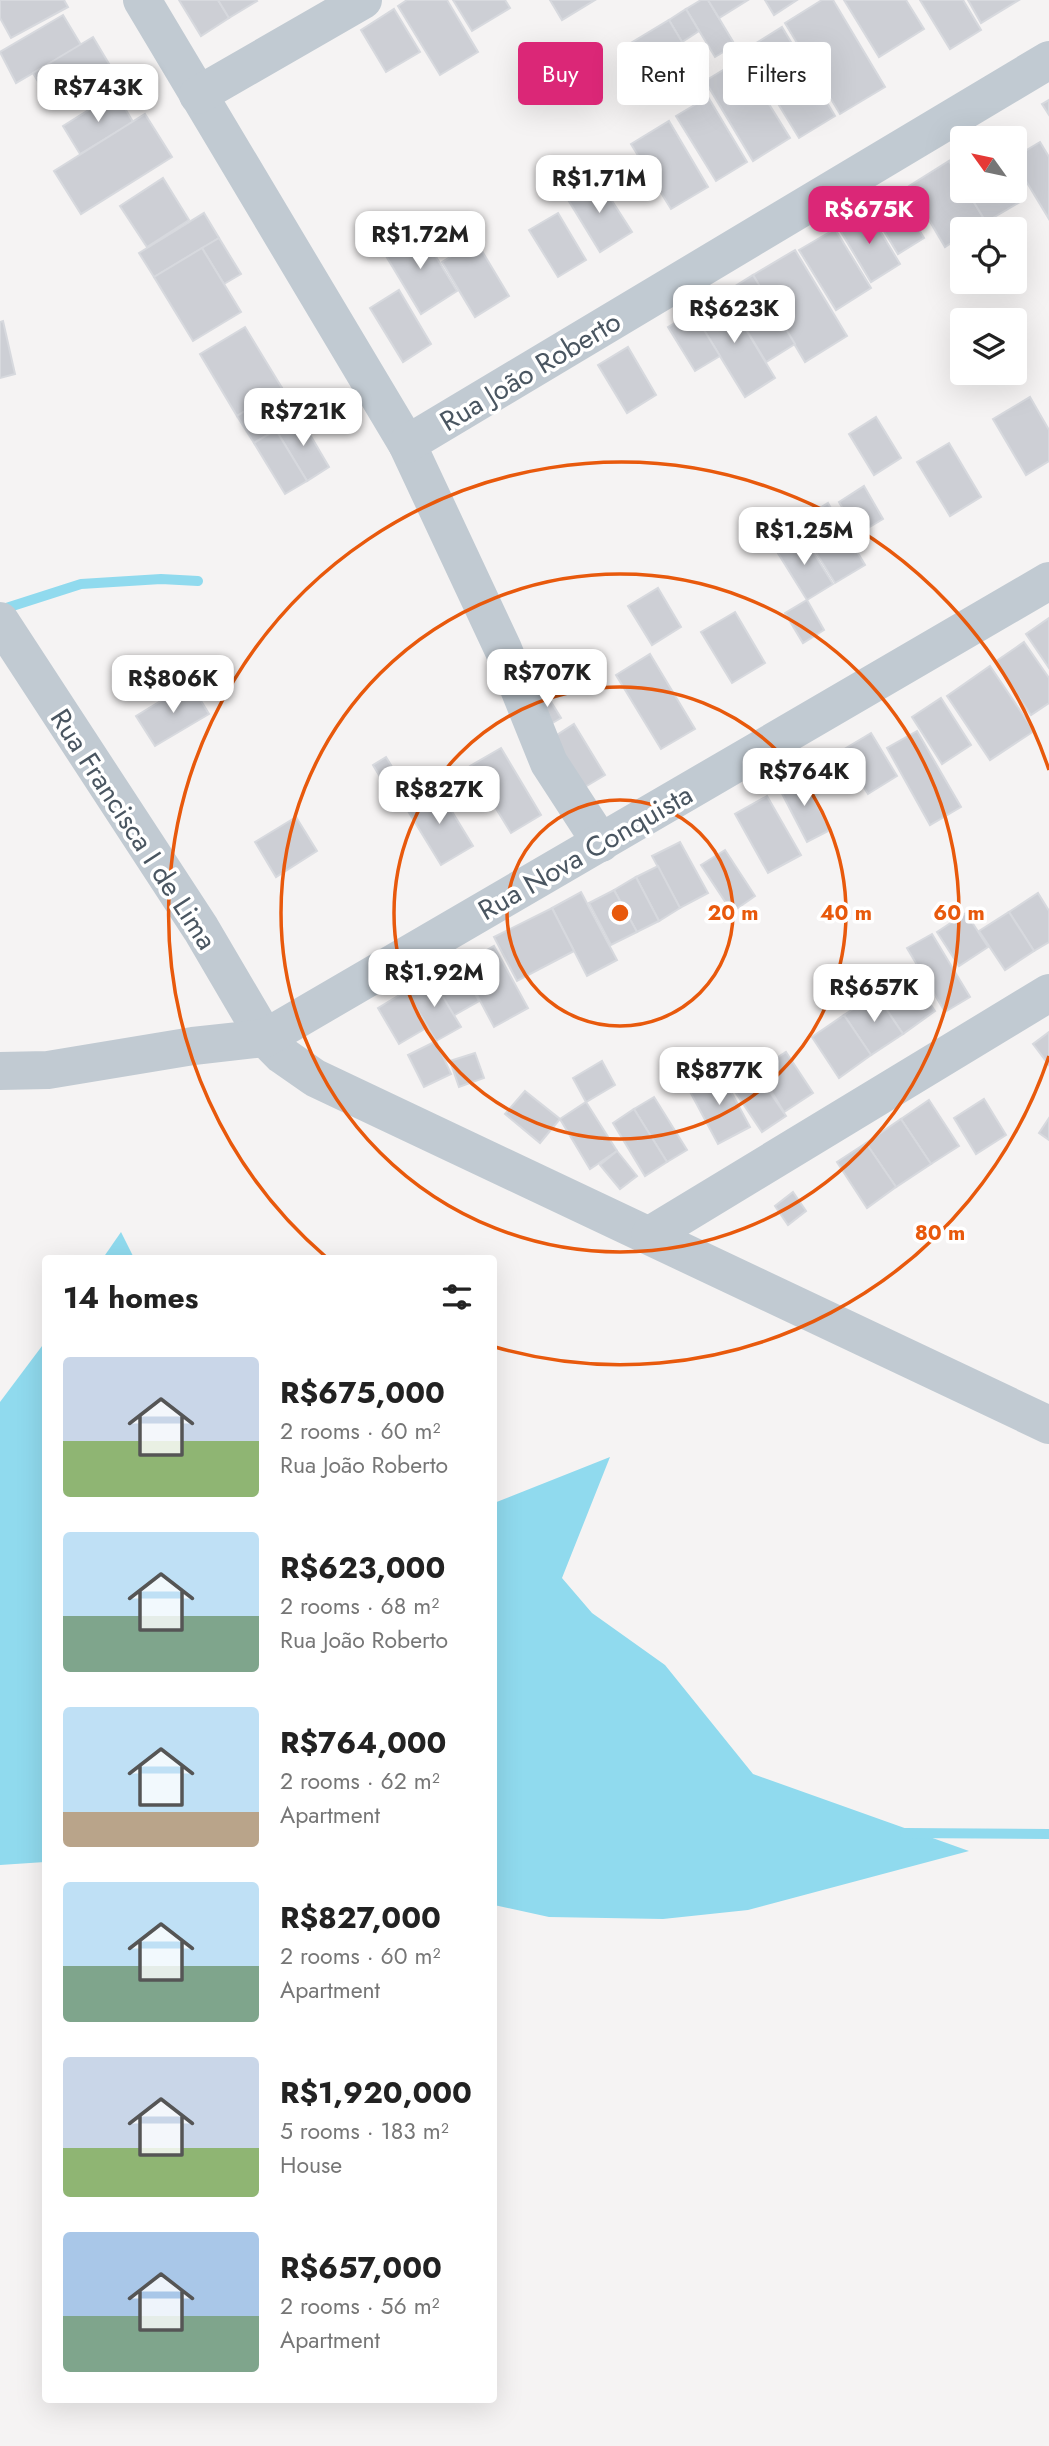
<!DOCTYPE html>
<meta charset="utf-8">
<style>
body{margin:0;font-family:Jost,sans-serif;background:#f2f2f2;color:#222;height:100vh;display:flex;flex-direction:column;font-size:26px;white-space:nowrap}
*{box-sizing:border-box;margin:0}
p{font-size:23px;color:#767676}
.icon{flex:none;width:38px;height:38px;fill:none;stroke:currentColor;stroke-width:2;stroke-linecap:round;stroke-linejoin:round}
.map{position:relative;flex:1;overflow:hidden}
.panel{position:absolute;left:42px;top:1255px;width:455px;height:1148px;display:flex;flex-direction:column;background:#fff;border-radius:7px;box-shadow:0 7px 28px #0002}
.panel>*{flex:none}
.guide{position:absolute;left:518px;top:42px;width:425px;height:63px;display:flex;gap:14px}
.needle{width:46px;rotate:303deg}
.controls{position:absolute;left:950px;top:126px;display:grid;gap:14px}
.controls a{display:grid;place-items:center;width:77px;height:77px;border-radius:7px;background:#fff;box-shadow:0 7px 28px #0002;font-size:35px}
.price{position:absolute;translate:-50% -60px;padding:0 16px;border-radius:14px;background:#fff;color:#222;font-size:23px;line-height:46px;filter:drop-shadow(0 2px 4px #0008)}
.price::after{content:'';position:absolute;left:50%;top:42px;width:21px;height:16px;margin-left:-10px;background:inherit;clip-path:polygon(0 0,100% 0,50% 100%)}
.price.current{background:#db2777;color:#fff}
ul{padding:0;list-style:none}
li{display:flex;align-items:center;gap:21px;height:175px;padding:0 21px}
li span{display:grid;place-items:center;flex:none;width:196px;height:140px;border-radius:7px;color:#555}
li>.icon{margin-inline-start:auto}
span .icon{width:84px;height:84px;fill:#fffc;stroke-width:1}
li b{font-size:30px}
h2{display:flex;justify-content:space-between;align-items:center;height:84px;padding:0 21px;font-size:30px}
.tag{padding:0 24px;border-radius:7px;background:#fff;box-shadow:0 7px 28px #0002;font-size:24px;line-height:63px}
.tag.current{background:#db2777;color:#fff}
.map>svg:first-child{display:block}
.water{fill:#90daee}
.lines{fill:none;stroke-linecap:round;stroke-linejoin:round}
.stream{stroke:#90daee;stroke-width:10}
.building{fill:#cdcfd5;stroke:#d7d9de;stroke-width:2}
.street{stroke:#c1cad2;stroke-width:38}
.ring{fill:none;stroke:#e8590c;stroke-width:3.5}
.labels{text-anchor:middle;stroke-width:7;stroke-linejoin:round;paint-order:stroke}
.street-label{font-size:28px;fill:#4a5661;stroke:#fff}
.centre{fill:#e8590c;stroke:#fff;stroke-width:3.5}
.ring-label{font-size:21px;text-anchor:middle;font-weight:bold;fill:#e8590c;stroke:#fff;stroke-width:7;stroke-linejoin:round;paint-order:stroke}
</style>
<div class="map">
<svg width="1049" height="2446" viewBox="0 0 1049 2446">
<rect width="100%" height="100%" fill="#f5f3f3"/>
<g class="water">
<path d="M121,1232L134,1258H103Z"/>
<path d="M45,1342V1862L0,1865V1402Z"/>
<path d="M610,1457L562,1578L592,1613L665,1665L753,1774L969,1851L748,1910L663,1919L549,1917L494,1905V1503Z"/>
</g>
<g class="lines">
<g class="stream">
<path d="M0,610L81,584L161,579L198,581"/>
<path d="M905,1833L1049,1834"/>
</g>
</g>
<g class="building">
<path d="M0,0H64L68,7L11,38L0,18Z"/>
<path d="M179,0H218L229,18L201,36Z"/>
<path d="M218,0H256L257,1L229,18Z"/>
<path d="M407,0H447L478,52L440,75L398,6Z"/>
<path d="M453,0H505L510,8L472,31Z"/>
<path d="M550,0H595L562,20Z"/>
<path d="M701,0H708L735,45L715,57L686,9Z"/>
<path d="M708,0H748L719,18Z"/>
<path d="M765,0H797L774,15Z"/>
<path d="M822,0H833L885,87L840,114L785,23Z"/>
<path d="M844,0H906L924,29L879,57Z"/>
<path d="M920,0H963L981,30L950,49Z"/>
<path d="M968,0H1019L981,23Z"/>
<path d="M394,9L420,52L386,72L361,30Z"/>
<path d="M686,9L699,31L682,42L669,20Z"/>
<path d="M63,15L81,45L16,83L0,52Z"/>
<path d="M669,20L682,42L642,66L629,44Z"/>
<path d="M782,27L835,116L799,138L745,50Z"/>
<path d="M93,37L112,69L52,105L33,73Z"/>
<path d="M741,59L790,138L753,161L705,81Z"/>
<path d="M116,93L133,122L80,154L63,126Z"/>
<path d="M708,97L747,162L716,181L676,116Z"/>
<path d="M1049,100V115L1042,104Z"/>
<path d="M145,114L172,157L81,214L54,171Z"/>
<path d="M669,121L708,187L671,209L631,144Z"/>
<path d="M1040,142L1049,157V219L1015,163V157Z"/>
<path d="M962,153V183L949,161Z"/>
<path d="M949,161L962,183V191H967L986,222L974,229H962V236L945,247L909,186Z"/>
<path d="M163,178L189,220L147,247L120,206Z"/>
<path d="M598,179L632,232L600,252L567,198Z"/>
<path d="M1015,182L1025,199L986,222L967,191H1015Z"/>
<path d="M896,192L924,238L898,254L870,208Z"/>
<path d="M867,209L900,264L871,282L838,227Z"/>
<path d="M204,213L219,238L154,277L139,253Z"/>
<path d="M558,213L586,260L558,277L529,230Z"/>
<path d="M419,229L457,291L421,314L383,251Z"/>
<path d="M835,229L871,288L836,310L799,250Z"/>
<path d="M219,238L241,274L224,284L202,248Z"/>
<path d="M476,241L509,296L475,317L442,262Z"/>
<path d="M202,248L241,312L193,341L154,277Z"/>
<path d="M795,250L847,336L805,362L753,275Z"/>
<path d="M753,275L795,344L766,362L724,293Z"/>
<path d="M399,290L431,344L403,362L370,308Z"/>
<path d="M724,293L775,378L745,397L693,312Z"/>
<path d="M693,312L720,356L695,371L668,327Z"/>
<path d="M3,321L15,374L0,378V322Z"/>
<path d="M245,327L282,388L237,416L200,354Z"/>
<path d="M628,347L656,395L627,413L598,365Z"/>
<path d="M282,388L299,416L254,443L237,416Z"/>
<path d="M1030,397L1049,430V461L1026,475L993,419Z"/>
<path d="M299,416L329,467L307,481L276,430Z"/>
<path d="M876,417L901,458L874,475L849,434Z"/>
<path d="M276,430L307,481L285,494L254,443Z"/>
<path d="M949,443L981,497L950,516L917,462Z"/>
<path d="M864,486L883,519L858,534L839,502Z"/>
<path d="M828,503L865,565L835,583L797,522Z"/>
<path d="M802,534L833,584L807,600L776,550Z"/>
<path d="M658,588L681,627L652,645L628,606Z"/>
<path d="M807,600L824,630L803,643L785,613Z"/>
<path d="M735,612L765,663L732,683L701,632Z"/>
<path d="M1049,618V668L1026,634Z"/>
<path d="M1024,642L1049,678V703L1031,715L995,662Z"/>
<path d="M650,654L695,729L661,749L616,675Z"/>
<path d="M990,666L1034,731L990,760L947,696Z"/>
<path d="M190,683L209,714L155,746L136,716Z"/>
<path d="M545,692L561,718L549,725L533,700Z"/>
<path d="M941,698L971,745L942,764L912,717Z"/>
<path d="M574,724L605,775L580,790L549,740Z"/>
<path d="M917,731L961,807L930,825L887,748Z"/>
<path d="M871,733L897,776L868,794L841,751Z"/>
<path d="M501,748L541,815L511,833L470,766Z"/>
<path d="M386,757L407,791L394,800L373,765Z"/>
<path d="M801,774L830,830L807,842L778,786Z"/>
<path d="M437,787L473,846L441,865L405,806Z"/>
<path d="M767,796L801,855L768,873L735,814Z"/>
<path d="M296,817L317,851L276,877L255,842Z"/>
<path d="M680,842L708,893L680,908L652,856Z"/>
<path d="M725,850L755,896L732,912L701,865Z"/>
<path d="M658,866L680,908L659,921L636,877Z"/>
<path d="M636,877L659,921L637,932L614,890Z"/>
<path d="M614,890L637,932L611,945L589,903Z"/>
<path d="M581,892L617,960L587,976L552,908Z"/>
<path d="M1038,893L1049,911V942L1034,951L1009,912Z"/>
<path d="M552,908L574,951L517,981L494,937Z"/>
<path d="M1009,912L1034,951L1005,970L979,931Z"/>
<path d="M966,913L988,947L959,966L937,932Z"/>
<path d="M932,934L970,997L945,1012L907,948Z"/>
<path d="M494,946L528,1008L494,1027L461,965Z"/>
<path d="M457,961L479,1001L453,1016L431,977Z"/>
<path d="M908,972L935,1011L903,1034L876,994Z"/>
<path d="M431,977L461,1027L436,1041L406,991Z"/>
<path d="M406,991L428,1027L399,1044L378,1008Z"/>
<path d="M876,994L903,1034L871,1055L844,1015Z"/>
<path d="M844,1015L871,1055L839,1078L812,1037Z"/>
<path d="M1049,1032V1065L1033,1044Z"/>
<path d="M436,1041L451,1074L424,1087L408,1055Z"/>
<path d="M742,1051L786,1116L762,1132L718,1066Z"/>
<path d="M786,1052L813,1093L784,1112L758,1070Z"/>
<path d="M475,1053L484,1078L459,1087L450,1061Z"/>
<path d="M602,1061L615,1085L586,1102L573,1078Z"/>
<path d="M720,1071L750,1127L718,1144L688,1088Z"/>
<path d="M525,1091L560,1119L540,1143L505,1114Z"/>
<path d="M654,1097L687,1150L667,1162L634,1109Z"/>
<path d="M984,1099L1006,1135L976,1154L954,1118Z"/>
<path d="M929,1100L959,1146L931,1164L901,1119Z"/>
<path d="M586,1102L617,1151L590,1169L560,1119Z"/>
<path d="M634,1109L667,1162L645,1176L613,1123Z"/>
<path d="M1049,1118V1140L1039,1133Z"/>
<path d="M901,1119L931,1164L896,1187L866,1143Z"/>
<path d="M866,1143L896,1187L867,1208L837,1162Z"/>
<path d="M617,1151L637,1176L620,1189L600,1165Z"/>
<path d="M793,1192L806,1211L788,1225L775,1206Z"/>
</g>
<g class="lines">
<g class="street">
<path d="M142,0L407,444L503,649L549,763L601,843"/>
<path d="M198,95L363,0"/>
<path d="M407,444L1049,60"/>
<path d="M0,621L201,929L265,1038L282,1055L315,1078L1049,1425"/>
<path d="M0,1071L48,1070L193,1046L265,1038L1049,581"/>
<path d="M650,1235L1049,993"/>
</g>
</g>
<g class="ring">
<circle cx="620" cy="913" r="113"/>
<circle cx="620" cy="913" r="226"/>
<circle cx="620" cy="913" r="339"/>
<path d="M1049 1056A452 452 0 0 1 495 1347M326 1257A452 452 0 1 1 1049 770"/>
</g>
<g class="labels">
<g class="street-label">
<text transform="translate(530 371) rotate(-31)" y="10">Rua João Roberto</text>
<text transform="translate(134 829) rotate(57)" y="10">Rua Francisca I de Lima</text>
<text transform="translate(585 852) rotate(-30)" y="10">Rua Nova Conquista</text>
</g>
</g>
<circle cx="620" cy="913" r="10" class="centre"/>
<g class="ring-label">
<text x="733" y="920">20 m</text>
<text x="846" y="920">40 m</text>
<text x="959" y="920">60 m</text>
<text x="940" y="1240">80 m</text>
</g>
</svg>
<div class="controls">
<a><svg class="needle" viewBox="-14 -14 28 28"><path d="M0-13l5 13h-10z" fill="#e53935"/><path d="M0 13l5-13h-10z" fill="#767676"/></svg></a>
<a><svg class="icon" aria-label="locate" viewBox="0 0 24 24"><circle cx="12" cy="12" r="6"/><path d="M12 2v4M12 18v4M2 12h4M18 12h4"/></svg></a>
<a><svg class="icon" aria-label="layers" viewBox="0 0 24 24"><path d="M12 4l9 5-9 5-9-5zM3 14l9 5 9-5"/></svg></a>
</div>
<b class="price" style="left:98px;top:124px">R$743K</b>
<b class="price" style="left:599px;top:215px">R$1.71M</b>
<b class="price current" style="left:869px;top:246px">R$675K</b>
<b class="price" style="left:420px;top:271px">R$1.72M</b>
<b class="price" style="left:734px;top:345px">R$623K</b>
<b class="price" style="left:303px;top:448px">R$721K</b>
<b class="price" style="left:804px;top:567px">R$1.25M</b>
<b class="price" style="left:547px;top:709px">R$707K</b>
<b class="price" style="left:173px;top:715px">R$806K</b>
<b class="price" style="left:804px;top:808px">R$764K</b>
<b class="price" style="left:439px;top:826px">R$827K</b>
<b class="price" style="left:434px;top:1009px">R$1.92M</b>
<b class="price" style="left:874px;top:1024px">R$657K</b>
<b class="price" style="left:719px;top:1107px">R$877K</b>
<div class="guide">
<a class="tag current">Buy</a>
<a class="tag">Rent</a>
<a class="tag">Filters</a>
</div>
<section class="panel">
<h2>14 homes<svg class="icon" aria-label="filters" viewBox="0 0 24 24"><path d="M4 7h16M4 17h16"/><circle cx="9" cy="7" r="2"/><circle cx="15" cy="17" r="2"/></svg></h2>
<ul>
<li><span style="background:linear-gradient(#c9d6e8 60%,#8fb573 0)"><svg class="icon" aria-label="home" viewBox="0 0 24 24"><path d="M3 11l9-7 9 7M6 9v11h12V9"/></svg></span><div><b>R$675,000</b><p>2 rooms · 60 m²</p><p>Rua João Roberto</p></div></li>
<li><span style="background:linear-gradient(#bfe0f5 60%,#7fa58c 0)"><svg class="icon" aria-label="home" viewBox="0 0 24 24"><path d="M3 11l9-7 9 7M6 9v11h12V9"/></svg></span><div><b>R$623,000</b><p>2 rooms · 68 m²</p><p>Rua João Roberto</p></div></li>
<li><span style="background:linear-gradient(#bfe0f5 75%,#b9a48a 0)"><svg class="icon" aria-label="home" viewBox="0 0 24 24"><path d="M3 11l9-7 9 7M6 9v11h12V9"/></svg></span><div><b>R$764,000</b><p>2 rooms · 62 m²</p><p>Apartment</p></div></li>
<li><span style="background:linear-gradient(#bfe0f5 60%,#7fa58c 0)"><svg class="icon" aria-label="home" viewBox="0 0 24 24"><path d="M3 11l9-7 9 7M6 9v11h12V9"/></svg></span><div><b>R$827,000</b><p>2 rooms · 60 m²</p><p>Apartment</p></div></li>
<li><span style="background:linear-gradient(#c9d6e8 65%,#8fb573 0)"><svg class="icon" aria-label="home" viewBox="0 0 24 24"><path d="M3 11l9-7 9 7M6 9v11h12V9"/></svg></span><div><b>R$1,920,000</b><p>5 rooms · 183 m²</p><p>House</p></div></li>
<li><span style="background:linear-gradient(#a9c7e8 60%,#7fa58c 0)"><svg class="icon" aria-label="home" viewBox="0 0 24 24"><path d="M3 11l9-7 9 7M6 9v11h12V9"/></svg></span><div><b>R$657,000</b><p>2 rooms · 56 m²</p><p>Apartment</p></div></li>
</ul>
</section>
</div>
